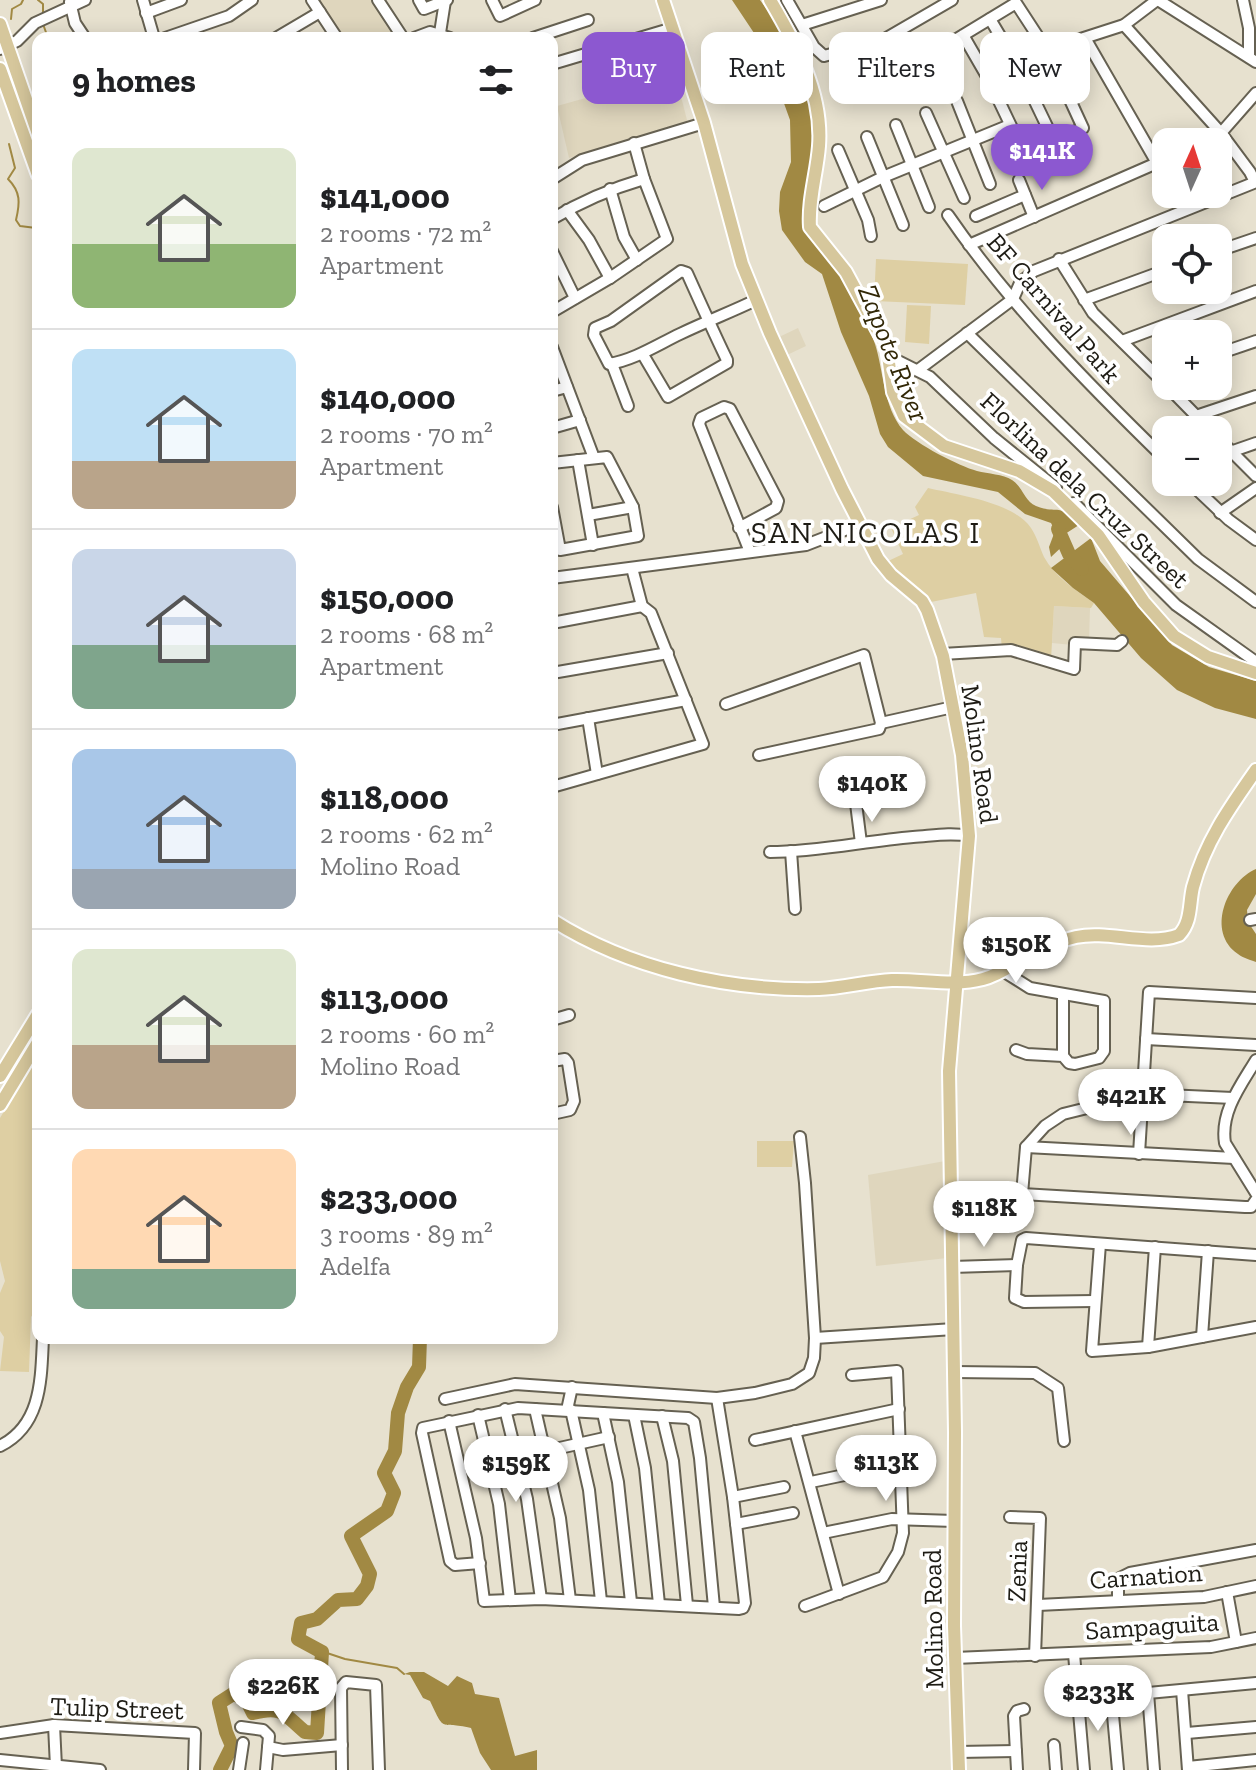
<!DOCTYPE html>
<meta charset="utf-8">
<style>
body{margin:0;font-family:"Zilla Slab",serif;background:#f6f6f6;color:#202124;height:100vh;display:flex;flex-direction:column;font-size:30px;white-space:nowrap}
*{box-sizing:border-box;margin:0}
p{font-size:26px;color:#757577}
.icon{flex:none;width:44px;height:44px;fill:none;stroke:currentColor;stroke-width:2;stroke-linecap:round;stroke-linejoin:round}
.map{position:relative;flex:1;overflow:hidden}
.panel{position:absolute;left:32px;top:32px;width:526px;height:1312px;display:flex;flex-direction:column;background:#fff;border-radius:16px;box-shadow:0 4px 20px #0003}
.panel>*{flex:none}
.top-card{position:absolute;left:582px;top:32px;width:554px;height:72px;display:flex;gap:16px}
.needle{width:52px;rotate:3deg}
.buttons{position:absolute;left:1152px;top:128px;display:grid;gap:16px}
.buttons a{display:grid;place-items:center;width:80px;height:80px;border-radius:16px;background:#fff;box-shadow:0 4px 20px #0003;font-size:40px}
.price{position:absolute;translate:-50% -68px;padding:0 18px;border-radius:28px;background:#fff;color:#222;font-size:26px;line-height:52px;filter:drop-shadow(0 2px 4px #0008)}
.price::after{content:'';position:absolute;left:50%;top:48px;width:24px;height:18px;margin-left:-12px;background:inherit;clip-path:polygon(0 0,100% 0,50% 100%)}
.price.current{background:#8c58d0;color:#fff}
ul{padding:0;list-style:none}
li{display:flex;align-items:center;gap:24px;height:200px;padding:0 40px}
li+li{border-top:2px solid #e0e0e0}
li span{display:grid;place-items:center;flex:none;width:224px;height:160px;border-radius:16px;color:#555}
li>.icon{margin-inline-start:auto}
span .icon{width:96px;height:96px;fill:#fffc;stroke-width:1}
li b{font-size:34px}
h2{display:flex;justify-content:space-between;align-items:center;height:96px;padding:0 40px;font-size:34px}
.pill{padding:0 28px;border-radius:16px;background:#fff;box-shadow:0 4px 20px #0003;font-size:28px;line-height:72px}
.pill.current{background:#8c58d0;color:#fff}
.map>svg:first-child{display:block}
.built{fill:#dfd6bd}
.green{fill:#decfa3}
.water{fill:#a18943}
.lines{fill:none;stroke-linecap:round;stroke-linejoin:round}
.stream{stroke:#a18943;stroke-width:2}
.river{stroke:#a18943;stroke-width:14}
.minor-casing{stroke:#666152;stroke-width:14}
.major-casing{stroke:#fff;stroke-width:16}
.minor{stroke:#fff;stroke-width:10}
.major{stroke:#d6c79c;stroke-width:12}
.labels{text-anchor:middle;stroke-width:7;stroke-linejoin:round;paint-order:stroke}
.street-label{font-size:26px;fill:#1e1c15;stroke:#fff}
.water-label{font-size:28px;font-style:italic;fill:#322807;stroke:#fff}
.quarter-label{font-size:30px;letter-spacing:2px;fill:#1e1c15;stroke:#fff}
</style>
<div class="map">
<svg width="1256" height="1770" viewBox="0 0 1256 1770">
<rect width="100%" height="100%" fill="#e7e1cf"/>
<g class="built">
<path d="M317,0H374L400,38H342Z"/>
<path d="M676,77L688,124L569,158L557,106L625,87L627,90Z"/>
<path d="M798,328L806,346L787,355L779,337Z"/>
<path d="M1054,606L1090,608L1089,641L1073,645L1052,643Z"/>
<path d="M945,1161L947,1258L876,1266L868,1175Z"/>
</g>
<g class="green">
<path d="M876,259L968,264L965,305L874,301Z"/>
<path d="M907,305L931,306L929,344L905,342Z"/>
<path d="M928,488C958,495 1013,502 1031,528C1037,537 1040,548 1044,557C1055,577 1076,590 1094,603L1091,608L1054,606L1051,660L1002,649L1001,638L984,637L976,593L926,603L884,563L903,554L891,528L919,515L915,507Z"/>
<path d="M38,1055V1306L31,1317L29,1372L0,1371L4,1337L0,1331V1293L5,1281L0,1261V1118Z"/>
<path d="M757,1141H794L792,1167H757Z"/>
</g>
<g class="water">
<path d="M732,0H760L781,29L814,113L809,236C816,245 826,253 834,262C851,285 866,317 875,344C884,372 883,406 903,430C916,444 959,466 977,471C988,474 1003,474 1012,480C1023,487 1025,502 1036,506C1058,515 1057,501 1079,525L1065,534L1069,540L1051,557L1049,547L1055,531L1051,523L1025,514L998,492L923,476L888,447L880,434L869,396L841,332L822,274L805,262L782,230L779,211L780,192L791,162L790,120L764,48Z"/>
<path d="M1091,538L1100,561L1172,645L1209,667L1256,681V719L1215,708L1177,690L1141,658L1094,603L1073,588L1051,568Z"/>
<path d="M1256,869V894L1247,910L1248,922L1256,934V962C1251,960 1243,958 1238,954C1206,932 1226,882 1256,869Z"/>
<path d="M410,1672H424L448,1686L457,1676L472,1683L475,1694L499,1698L515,1756L537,1750V1770H491L480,1753L471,1728C439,1720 446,1735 430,1701L423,1698L410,1675L404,1674Z"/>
</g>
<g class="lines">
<g class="stream">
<path d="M38,0L43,4V14"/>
<path d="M11,19L12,9L21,4L23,0"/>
<path d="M43,24L48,38"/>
<path d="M9,144L15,168L8,179C21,192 20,203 16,220L20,226L36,228L38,231"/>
<path d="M38,253L35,259L38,270"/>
<path d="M321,1651L345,1659L397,1668L404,1674"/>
</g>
<g class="river">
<path d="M1058,529L1069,554L1082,569"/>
<path d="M220,1770L232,1746L226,1732L219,1703L233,1694L246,1699L253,1713C284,1705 284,1715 305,1732L317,1733L322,1652L298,1639L301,1623L317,1619L338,1600L357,1599L367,1586L370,1574L351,1536L387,1511L394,1493L384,1473L395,1451L398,1413L407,1387L419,1367L420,1338"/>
</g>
<defs>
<g id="minor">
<path d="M143,0L154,38"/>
<path d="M312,0L337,38"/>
<path d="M378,0L403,38"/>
<path d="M419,0L424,9L447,0"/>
<path d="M492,0L500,16L535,0"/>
<path d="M787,0L814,47L824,56L883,40L952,0"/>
<path d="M1158,0L1256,62"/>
<path d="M1243,0L1249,28V57"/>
<path d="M70,2L75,23L85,38"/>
<path d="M146,13L181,0"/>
<path d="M990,19L1018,66L1054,141"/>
<path d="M802,25L881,0"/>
<path d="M1124,25L1221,133L1250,172L1255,182"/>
<path d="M440,33L445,1"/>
<path d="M165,38L229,16L252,0"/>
<path d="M276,38L320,12"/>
<path d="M414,38L430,32L450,38"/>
<path d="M533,38L588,20"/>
<path d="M1085,38L1157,163"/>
<path d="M0,49L17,41L35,23L85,0"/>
<path d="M937,51L1016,3L1048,52L1083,128L1030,151L1022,149L989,80L963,35"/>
<path d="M552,64L673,28"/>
<path d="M989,80L1062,45L1124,25L1157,0"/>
<path d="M957,101L990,184"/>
<path d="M926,113L964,198"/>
<path d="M896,125L929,207"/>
<path d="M867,137L903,225"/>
<path d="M1204,142L1221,133L1256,93"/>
<path d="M838,150L868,220L871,236"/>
<path d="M552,179L582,160L704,123"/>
<path d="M1019,180L1034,217"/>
<path d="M610,189L624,237L637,260"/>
<path d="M824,206L883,177L1010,125"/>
<path d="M567,210L589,240L610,278"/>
<path d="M948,215C1010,305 1088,384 1166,460"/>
<path d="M976,216L1025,195"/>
<path d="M552,219C582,201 610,189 644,179"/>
<path d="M969,245L1166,159"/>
<path d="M552,251L575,298"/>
<path d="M1218,251L1256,238"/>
<path d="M1059,259L1093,313L1166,385"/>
<path d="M1013,299L1020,283L1034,271L1256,182"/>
<path d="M1084,300L1166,270"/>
<path d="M552,312L610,278L667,239L644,179L634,143"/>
<path d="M967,333L1198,559L1256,602"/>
<path d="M1122,341L1256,291"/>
<path d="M552,347L594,458"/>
<path d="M887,349L896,360L930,377L994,438L1056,488"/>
<path d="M642,353L668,397L727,363V360C713,331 700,302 687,273L681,271L611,321L595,328L594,335L609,364C634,360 657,345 680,334C705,322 731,312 756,300"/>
<path d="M1218,354L1256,341"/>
<path d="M612,364L628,406"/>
<path d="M918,370L1013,299"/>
<path d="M1167,386L1210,430"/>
<path d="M552,391L567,387"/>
<path d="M1196,416L1256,396"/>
<path d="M552,428L580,420"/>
<path d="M1218,438L1256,476"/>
<path d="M1233,451L1256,443"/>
<path d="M578,460L593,545"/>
<path d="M552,463L607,457L633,507L638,536L560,550L552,507"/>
<path d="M1189,482L1229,520L1256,540"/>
<path d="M1074,503L1176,605L1256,662"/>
<path d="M1220,513L1256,488"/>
<path d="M588,515L633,507"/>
<path d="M739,528L776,508L778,501L730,409L724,407L701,418L699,424L750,552"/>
<path d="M552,578L806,545L860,524"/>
<path d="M552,623L642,606"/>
<path d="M942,654L1011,650L1074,669L1075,643L1117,645L1122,641"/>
<path d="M552,673L668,653"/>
<path d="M726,704L864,655L881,723L879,729L759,755"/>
<path d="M588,718L597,774"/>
<path d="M881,723L953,707"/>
<path d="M552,725L686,700"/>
<path d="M851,764L861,843"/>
<path d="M552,787L703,744L651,613L642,606L632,568"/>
<path d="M791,851L795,909"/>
<path d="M770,852C817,852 865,841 913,837C931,836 950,832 969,836"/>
<path d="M1250,920L1256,919"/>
<path d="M1003,971L1030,988L1104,1001V1051L1099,1058L1075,1064L1069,1063L1063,1056L1027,1054L1016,1050"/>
<path d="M552,1020L569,1015"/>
<path d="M1146,1039L1256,1045"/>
<path d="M1063,1056V995"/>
<path d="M1256,1060C1241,1085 1220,1112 1225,1143L1256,1193"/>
<path d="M552,1061L565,1059L568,1063L574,1101L570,1110L552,1114"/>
<path d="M1026,1147L1234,1158"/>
<path d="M1139,1154L1149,992L1256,998"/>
<path d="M1022,1194L1245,1207H1251L1256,1200"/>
<path d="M950,1205H1005L1017,1203L1022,1194L1026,1147L1045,1126L1063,1114L1144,1094L1233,1098"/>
<path d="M1100,1244L1092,1351L1148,1347L1256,1327"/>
<path d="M952,1267L1017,1265"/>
<path d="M1094,1301L1024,1302L1015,1298L1017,1265L1022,1240L1026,1238L1256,1255"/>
<path d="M1202,1337L1208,1251"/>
<path d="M815,1338L954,1329"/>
<path d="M1148,1347L1155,1247"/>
<path d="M954,1372L1035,1373L1058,1388L1064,1441"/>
<path d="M445,1399L515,1384L717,1398L755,1393L792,1384L809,1373L814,1358L815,1338L805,1183L800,1137"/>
<path d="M505,1409L527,1499L541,1599"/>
<path d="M535,1409L560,1518L570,1600"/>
<path d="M567,1410L572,1387"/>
<path d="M571,1410L589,1490L601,1601"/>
<path d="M603,1413L618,1482L631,1602"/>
<path d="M478,1415L499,1504L510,1600"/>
<path d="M634,1415L645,1468L659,1604"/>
<path d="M662,1416L673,1461L687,1605"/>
<path d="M449,1421L476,1538L484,1601L541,1599L739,1609L743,1608L745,1603L733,1497L717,1398"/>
<path d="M795,1431L839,1594"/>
<path d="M755,1440L899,1409"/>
<path d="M0,1446C42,1425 41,1379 43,1338"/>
<path d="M546,1451L609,1437"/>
<path d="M811,1482L902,1463"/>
<path d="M733,1497L784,1487"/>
<path d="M1010,1517L1040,1518L1035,1656"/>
<path d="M736,1524L793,1513"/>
<path d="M823,1533L892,1519L954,1521"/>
<path d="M480,1563L455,1565L450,1561L422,1433L423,1428L518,1408L688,1418L694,1422L700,1458L714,1607"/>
<path d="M1227,1592L1236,1642"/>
<path d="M1118,1600V1579L1130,1573L1256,1550"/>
<path d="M1038,1605L1204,1597L1256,1586"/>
<path d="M805,1606L883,1577L898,1552L903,1533L897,1371L852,1375"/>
<path d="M1074,1654L1084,1770"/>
<path d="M955,1658L1211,1647L1256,1638"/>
<path d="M1182,1690L1188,1770"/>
<path d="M1111,1693L1118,1770"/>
<path d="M1148,1693L1154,1770"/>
<path d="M1078,1695L1148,1693L1256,1683"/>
<path d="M54,1725L56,1767"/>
<path d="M241,1727L263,1730L269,1736L266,1770"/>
<path d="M0,1733L54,1725L195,1733L194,1770"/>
<path d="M1187,1733L1256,1727"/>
<path d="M1054,1745L1056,1770"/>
<path d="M268,1747L283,1750L342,1745"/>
<path d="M958,1752L1016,1751"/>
<path d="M0,1760L100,1770"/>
<path d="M1188,1767L1256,1760"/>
<path d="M239,1770L243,1743"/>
<path d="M342,1770L341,1688L346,1682L376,1685L379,1770"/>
<path d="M1017,1770L1014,1716L1017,1711L1024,1709"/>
</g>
<g id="major">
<path d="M663,0L704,123L742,264L770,333L842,489L878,559L891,575L922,601L927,610L943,656L962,755L969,836L949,1071L955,1432L954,1626L959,1770"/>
<path d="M770,0C796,44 823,93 819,146C817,173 808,200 810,227L846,272L887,348L893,392L904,416L944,446L1019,471L1053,491L1098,535L1144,602L1174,636L1208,657L1256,673"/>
<path d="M0,24L38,134"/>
<path d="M0,69L38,175"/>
<path d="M552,920C629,969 728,991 819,989C844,988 867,981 892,980C922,979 953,987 983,979C999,975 1012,965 1026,957C1041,947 1058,941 1076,937C1109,930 1147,947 1179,935C1192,922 1189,903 1193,887C1205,842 1230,807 1256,770"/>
<path d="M0,1076L38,1014"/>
<path d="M0,1105L38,1042"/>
</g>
</defs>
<use href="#minor" class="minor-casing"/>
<use href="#major" class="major-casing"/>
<use href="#minor" class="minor"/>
<use href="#major" class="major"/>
</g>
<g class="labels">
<g class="street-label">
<text transform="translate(1054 308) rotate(49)" y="9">BF Carnival Park</text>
<text transform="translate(1085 490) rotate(43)" y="9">Florlina dela Cruz Street</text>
<text transform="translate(980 754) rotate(82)" y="9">Molino Road</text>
<text transform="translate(1017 1571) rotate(-88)" y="9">Zenia</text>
<text transform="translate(1146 1576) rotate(-4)" y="9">Carnation</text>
<text transform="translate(933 1619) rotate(-91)" y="9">Molino Road</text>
<text transform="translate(1152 1626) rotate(-4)" y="9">Sampaguita</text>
<text transform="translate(117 1708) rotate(2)" y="9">Tulip Street</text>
</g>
<g class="water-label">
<text transform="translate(894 353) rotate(68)" y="10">Zapote River</text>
</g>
<g class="quarter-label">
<text x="866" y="543">SAN NICOLAS I</text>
</g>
</g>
</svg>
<div class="buttons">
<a><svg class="needle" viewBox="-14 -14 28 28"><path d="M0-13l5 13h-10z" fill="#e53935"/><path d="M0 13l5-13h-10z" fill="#757577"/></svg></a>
<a><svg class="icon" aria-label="locate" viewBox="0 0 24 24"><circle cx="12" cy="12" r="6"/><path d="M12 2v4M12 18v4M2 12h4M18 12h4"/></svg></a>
<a>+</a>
<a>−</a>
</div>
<b class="price current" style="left:1042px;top:192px">$141K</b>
<b class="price" style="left:872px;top:824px">$140K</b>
<b class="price" style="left:1016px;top:985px">$150K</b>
<b class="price" style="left:1131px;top:1137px">$421K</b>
<b class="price" style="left:984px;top:1249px">$118K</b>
<b class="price" style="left:886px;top:1503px">$113K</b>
<b class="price" style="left:516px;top:1504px">$159K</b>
<b class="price" style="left:283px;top:1727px">$226K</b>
<b class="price" style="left:1098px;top:1733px">$233K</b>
<div class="top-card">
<a class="pill current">Buy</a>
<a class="pill">Rent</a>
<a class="pill">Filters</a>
<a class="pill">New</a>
</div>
<section class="panel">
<h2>9 homes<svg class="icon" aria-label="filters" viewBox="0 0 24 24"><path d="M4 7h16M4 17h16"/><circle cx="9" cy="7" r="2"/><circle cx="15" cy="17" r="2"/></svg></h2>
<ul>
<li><span style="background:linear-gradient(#dfe7d0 60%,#8fb573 0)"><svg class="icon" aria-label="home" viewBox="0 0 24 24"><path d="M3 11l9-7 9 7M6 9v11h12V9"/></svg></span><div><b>$141,000</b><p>2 rooms · 72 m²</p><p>Apartment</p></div></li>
<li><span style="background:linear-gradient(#bfe0f5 70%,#b9a48a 0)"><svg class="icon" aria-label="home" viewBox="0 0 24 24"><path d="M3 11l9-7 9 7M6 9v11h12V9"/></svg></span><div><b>$140,000</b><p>2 rooms · 70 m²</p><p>Apartment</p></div></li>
<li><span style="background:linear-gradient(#c9d6e8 60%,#7fa58c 0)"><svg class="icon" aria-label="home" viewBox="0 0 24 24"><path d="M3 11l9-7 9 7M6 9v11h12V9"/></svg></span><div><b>$150,000</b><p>2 rooms · 68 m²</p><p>Apartment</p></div></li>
<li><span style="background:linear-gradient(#a9c7e8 75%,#9aa5b1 0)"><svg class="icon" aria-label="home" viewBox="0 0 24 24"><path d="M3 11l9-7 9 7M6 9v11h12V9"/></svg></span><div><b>$118,000</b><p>2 rooms · 62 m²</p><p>Molino Road</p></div></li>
<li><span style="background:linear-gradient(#dfe7d0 60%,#b9a48a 0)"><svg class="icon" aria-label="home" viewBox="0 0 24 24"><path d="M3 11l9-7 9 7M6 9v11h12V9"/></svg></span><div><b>$113,000</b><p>2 rooms · 60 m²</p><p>Molino Road</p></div></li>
<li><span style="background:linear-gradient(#ffd9b3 75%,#7fa58c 0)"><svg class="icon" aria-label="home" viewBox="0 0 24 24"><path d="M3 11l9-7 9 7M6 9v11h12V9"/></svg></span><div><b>$233,000</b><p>3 rooms · 89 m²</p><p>Adelfa</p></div></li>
</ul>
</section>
</div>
